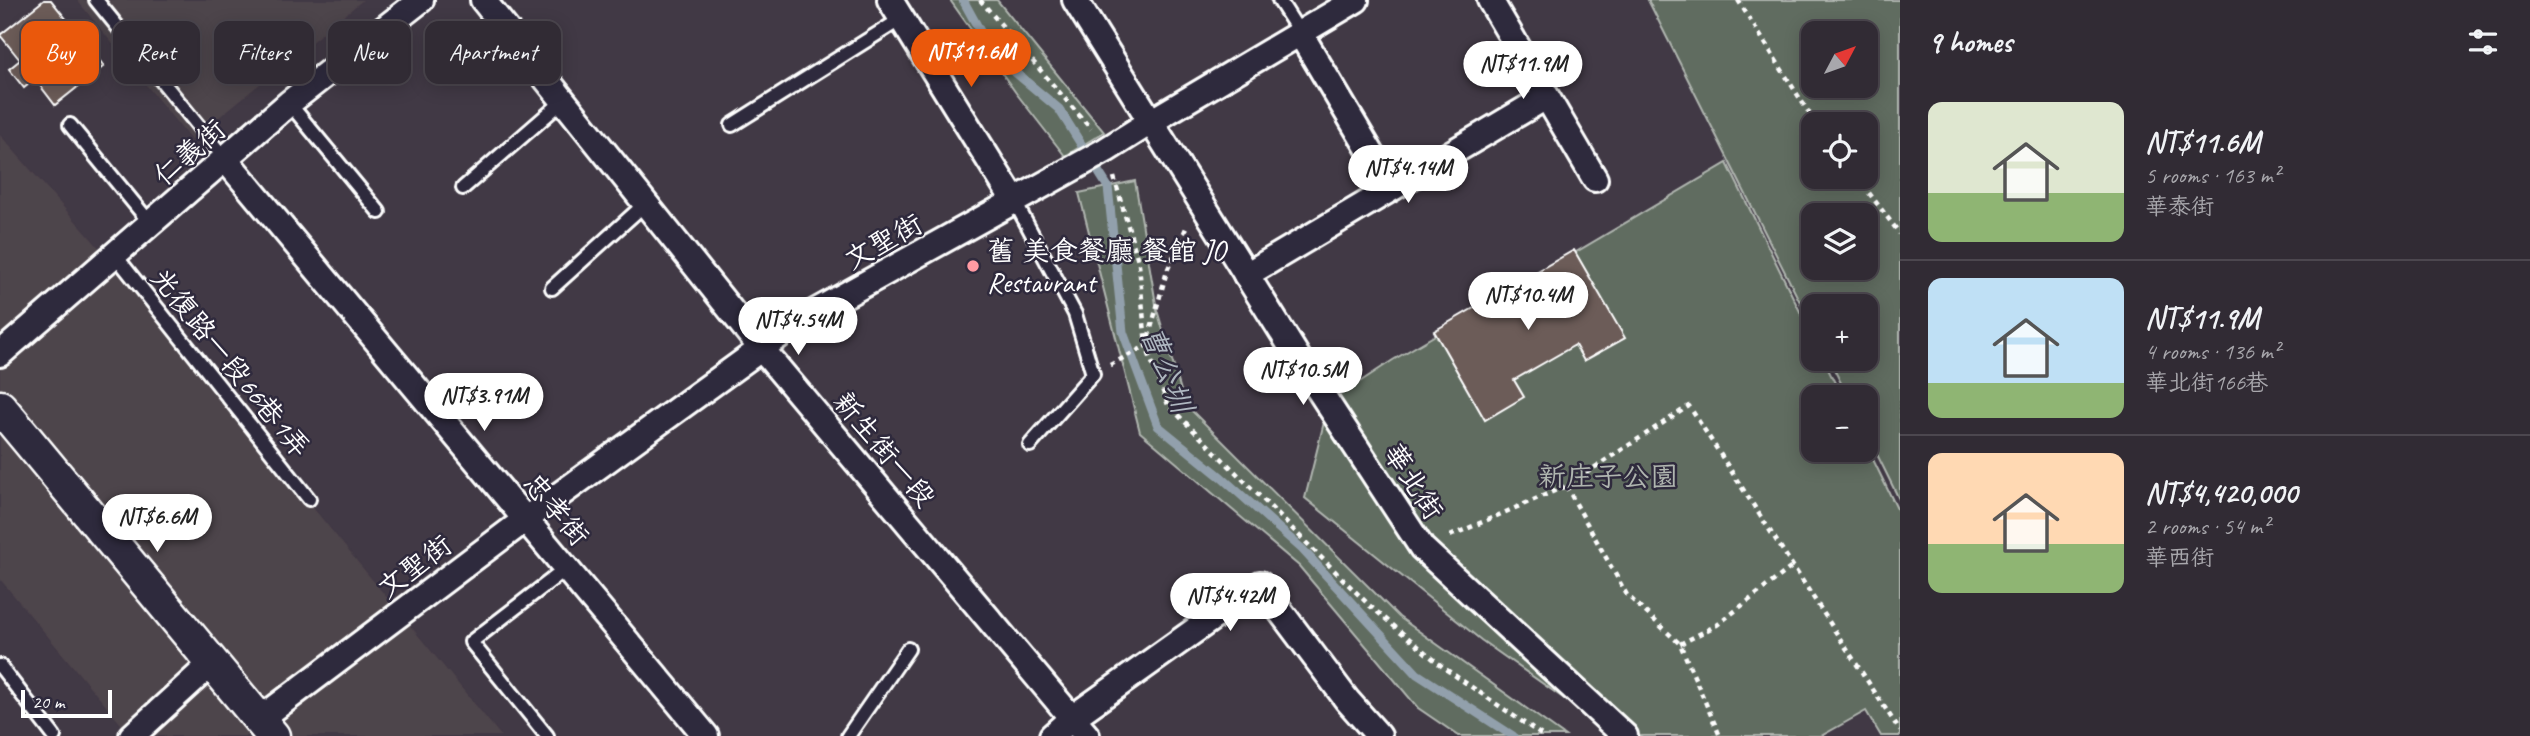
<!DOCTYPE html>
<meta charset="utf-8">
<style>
body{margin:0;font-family:Caveat,"LXGW WenKai TC",sans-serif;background:#39333c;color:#f1f3f6;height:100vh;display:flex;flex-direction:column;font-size:26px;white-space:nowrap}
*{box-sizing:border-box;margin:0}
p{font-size:23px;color:#a8a7ac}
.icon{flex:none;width:38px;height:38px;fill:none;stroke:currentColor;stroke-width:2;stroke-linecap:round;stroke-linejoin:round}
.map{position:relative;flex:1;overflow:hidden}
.drawer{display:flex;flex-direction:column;background:#312b34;width:630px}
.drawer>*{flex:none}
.hud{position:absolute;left:21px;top:21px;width:665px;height:63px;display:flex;gap:14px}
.needle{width:46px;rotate:49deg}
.fabs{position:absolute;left:1801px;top:21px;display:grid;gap:14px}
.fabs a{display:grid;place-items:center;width:77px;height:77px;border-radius:14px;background:#312b34;box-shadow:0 4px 18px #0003,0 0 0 2px #4c474f;font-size:35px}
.scale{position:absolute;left:21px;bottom:18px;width:91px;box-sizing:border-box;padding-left:7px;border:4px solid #fff;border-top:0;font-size:19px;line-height:24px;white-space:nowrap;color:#fff;-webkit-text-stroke:5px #2f2a3d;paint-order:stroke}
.price{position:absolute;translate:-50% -60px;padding:0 16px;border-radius:24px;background:#fff;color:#222;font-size:23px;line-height:46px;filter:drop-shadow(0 2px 4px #0008)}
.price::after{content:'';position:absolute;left:50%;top:42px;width:21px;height:16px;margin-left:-10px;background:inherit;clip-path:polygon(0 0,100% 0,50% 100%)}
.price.current{background:#ea580c;color:#fff}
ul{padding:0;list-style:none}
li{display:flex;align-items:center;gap:21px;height:175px;padding:0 28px}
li+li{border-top:2px solid #4c474f}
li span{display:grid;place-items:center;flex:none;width:196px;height:140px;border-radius:14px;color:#555}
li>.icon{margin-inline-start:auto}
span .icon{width:84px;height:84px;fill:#fffc;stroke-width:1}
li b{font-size:30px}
h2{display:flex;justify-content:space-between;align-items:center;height:84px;padding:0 28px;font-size:30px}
.tag{padding:0 24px;border-radius:14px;background:#312b34;box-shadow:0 4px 18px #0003,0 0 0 2px #4c474f;font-size:24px;line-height:63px}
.tag.current{background:#ea580c;color:#fff}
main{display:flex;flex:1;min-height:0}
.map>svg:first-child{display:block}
.built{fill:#4e444b}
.green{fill:#616c61;stroke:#b0b6b0;stroke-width:2;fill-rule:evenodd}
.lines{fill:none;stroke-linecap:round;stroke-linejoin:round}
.stream{stroke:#92a0ac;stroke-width:9}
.building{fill:#6c5c59;stroke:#fff;stroke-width:2}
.service-casing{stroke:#fff;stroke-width:18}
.minor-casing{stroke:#fff;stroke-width:30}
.tertiary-casing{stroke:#fff;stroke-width:37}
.path{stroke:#fff;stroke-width:4.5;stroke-dasharray:5 5;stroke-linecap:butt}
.service{stroke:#2f2a3d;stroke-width:12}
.minor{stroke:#2f2a3d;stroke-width:24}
.tertiary{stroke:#2f2a3d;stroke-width:32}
.poi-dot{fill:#ff9aa2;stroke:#2f2a3d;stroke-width:2.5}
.labels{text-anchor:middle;stroke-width:5;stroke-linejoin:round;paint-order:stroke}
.street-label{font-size:28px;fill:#fff;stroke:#2f2a3d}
.poi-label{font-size:28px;fill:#fff;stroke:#2f2a3d;text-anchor:start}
.park-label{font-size:28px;fill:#b0b6b0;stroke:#2f2a3d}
.water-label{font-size:30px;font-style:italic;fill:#aeb7c0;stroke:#2f2a3d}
</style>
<main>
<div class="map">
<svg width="1900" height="736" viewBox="0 0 1900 736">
<rect width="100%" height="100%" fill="#413945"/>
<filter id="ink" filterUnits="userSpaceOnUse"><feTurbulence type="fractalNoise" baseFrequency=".0143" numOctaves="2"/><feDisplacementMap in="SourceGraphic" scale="14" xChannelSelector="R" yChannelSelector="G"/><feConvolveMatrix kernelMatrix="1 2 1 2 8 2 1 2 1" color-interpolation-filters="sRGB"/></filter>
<g filter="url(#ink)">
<g class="built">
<path d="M77,0H363L191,140Z"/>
<path d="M0,135L94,242L501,736H131L0,579Z"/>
</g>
<g class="green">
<path d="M950,0H997L1104,132L1065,156L1016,93Z"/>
<path d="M1648,0H1900V501L1866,432V397H1848L1829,359H1866V306H1813V328ZM1813,33H1866V86H1813ZM1813,124H1866V177H1813ZM1866,215V268H1813V215Z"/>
<path d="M1727,163L1813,338V359H1823L1842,397H1813V450H1866V445L1900,515V736H1881L1866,711L1821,736H1617L1481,640L1305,498L1329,402L1393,360Z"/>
<path d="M1135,181L1157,310L1185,404L1399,617L1565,736H1459L1418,708L1299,566L1140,432L1079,193Z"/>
</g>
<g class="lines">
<path class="stream" d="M963,0L992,53L1059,109L1108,187L1123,332L1158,426L1221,477L1302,549L1417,674L1513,736"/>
</g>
<g class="building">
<path d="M44,0H51L104,66L55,105L35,79L24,88L9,69L20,60L0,35Z"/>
<path d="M1574,250L1625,338L1584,361L1575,345L1514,380L1524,397L1485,420L1434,331Z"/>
</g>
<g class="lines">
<defs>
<g id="service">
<path d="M96,0L226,160"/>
<path d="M1279,0L1300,33"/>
<path d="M289,103L379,212"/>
<path d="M70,125L151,224"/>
<path d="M732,125L901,19"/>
<path d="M463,188L563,101"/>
<path d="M1015,202L1075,314L1093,374L1030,445"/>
<path d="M115,255L309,499"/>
<path d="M552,288L646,203"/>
<path d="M0,666L54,736"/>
<path d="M547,736L471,642L567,568"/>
<path d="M848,736L908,649"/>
</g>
<g id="minor">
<path d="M483,0L761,348L1087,736"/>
<path d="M890,0L1015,202"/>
<path d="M1075,0L1302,364L1422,548L1625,736"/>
<path d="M1490,0L1595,179"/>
<path d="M1300,33L1392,188"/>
<path d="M226,160L706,736"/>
<path d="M1246,275L1546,97"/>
<path d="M0,354L289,103L421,0"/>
<path d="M259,720L526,519L802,319L1106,150L1152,121L1356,0"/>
<path d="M132,736L213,662"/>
<path d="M1052,736L1072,718L1260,584L1347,700L1379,736"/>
</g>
<path id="tertiary" d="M0,407L273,736"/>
</defs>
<use href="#service" class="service-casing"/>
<use href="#minor" class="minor-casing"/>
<use href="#tertiary" class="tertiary-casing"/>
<g class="path">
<path d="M980,0L1091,129"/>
<path d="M1738,0L1816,124"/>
<path d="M1114,177L1139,264L1146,346L1168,405L1369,605L1444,668L1543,736"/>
<path d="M1857,177L1900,234"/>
<path d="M1110,365L1146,346L1167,271L1186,228"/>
<path d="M1566,486L1627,595L1680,644L1720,736"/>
<path d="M1450,536L1566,486L1689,406L1900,731"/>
<path d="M1680,644L1717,625L1793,566"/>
</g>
<use href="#service" class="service"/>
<use href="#minor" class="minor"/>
<use href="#tertiary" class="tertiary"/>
</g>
</g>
<circle class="poi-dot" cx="973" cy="266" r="7"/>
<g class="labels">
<g class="street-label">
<text transform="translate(189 152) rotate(-41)" y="10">仁義街</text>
<text transform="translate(883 241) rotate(-29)" y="10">文聖街</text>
<text transform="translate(231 362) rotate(51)" y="10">光復路一段66巷1弄</text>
<text transform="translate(885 449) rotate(50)" y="10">新生街一段</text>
<text transform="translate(1414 481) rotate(57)" y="10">華北街</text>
<text transform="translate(557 509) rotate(50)" y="10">忠孝街</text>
<text transform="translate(414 566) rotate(-37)" y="10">文聖街</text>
</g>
<g class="poi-label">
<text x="987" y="260">舊 美食餐廳 餐館 JO<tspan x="987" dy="32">Restaurant</tspan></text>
</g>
<g class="park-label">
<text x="1608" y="486">新庄子公園</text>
</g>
<g class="water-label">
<text transform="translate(1167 369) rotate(68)" y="10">曹公圳</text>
</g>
</g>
</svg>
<div class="fabs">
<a><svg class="needle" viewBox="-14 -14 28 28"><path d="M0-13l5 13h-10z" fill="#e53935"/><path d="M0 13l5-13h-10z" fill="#a8a7ac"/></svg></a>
<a><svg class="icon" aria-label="locate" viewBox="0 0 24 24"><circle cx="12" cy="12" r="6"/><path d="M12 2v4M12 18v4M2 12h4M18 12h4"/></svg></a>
<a><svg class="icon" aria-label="layers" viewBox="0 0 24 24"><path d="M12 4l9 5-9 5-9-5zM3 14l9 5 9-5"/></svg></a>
<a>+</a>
<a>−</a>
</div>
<div class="scale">20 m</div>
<b class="price current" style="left:971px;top:89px">NT$11.6M</b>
<b class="price" style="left:1523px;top:101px">NT$11.9M</b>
<b class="price" style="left:1408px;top:205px">NT$4.14M</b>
<b class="price" style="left:1528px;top:332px">NT$10.4M</b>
<b class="price" style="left:798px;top:357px">NT$4.54M</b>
<b class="price" style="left:1303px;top:407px">NT$10.5M</b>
<b class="price" style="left:484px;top:433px">NT$3.91M</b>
<b class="price" style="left:157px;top:554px">NT$6.6M</b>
<b class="price" style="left:1230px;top:633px">NT$4.42M</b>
<div class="hud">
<a class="tag current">Buy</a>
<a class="tag">Rent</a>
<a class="tag">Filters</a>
<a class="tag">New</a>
<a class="tag">Apartment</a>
</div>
</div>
<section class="drawer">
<h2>9 homes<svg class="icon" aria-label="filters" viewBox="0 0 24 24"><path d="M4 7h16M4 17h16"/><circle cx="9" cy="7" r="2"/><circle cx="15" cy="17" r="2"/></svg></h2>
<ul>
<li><span style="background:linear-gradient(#dfe7d0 65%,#8fb573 0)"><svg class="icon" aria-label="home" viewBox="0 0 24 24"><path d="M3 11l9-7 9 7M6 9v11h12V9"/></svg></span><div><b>NT$11.6M</b><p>5 rooms · 163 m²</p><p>華泰街</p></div></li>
<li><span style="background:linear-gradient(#bfe0f5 75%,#8fb573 0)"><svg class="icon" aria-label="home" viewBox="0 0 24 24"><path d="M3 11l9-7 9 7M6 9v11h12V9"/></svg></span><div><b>NT$11.9M</b><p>4 rooms · 136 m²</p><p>華北街166巷</p></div></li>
<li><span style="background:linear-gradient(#ffd9b3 65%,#8fb573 0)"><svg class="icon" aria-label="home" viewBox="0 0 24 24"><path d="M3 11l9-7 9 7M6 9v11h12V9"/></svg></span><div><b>NT$4,420,000</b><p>2 rooms · 54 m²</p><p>華西街</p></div></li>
</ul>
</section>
</main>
